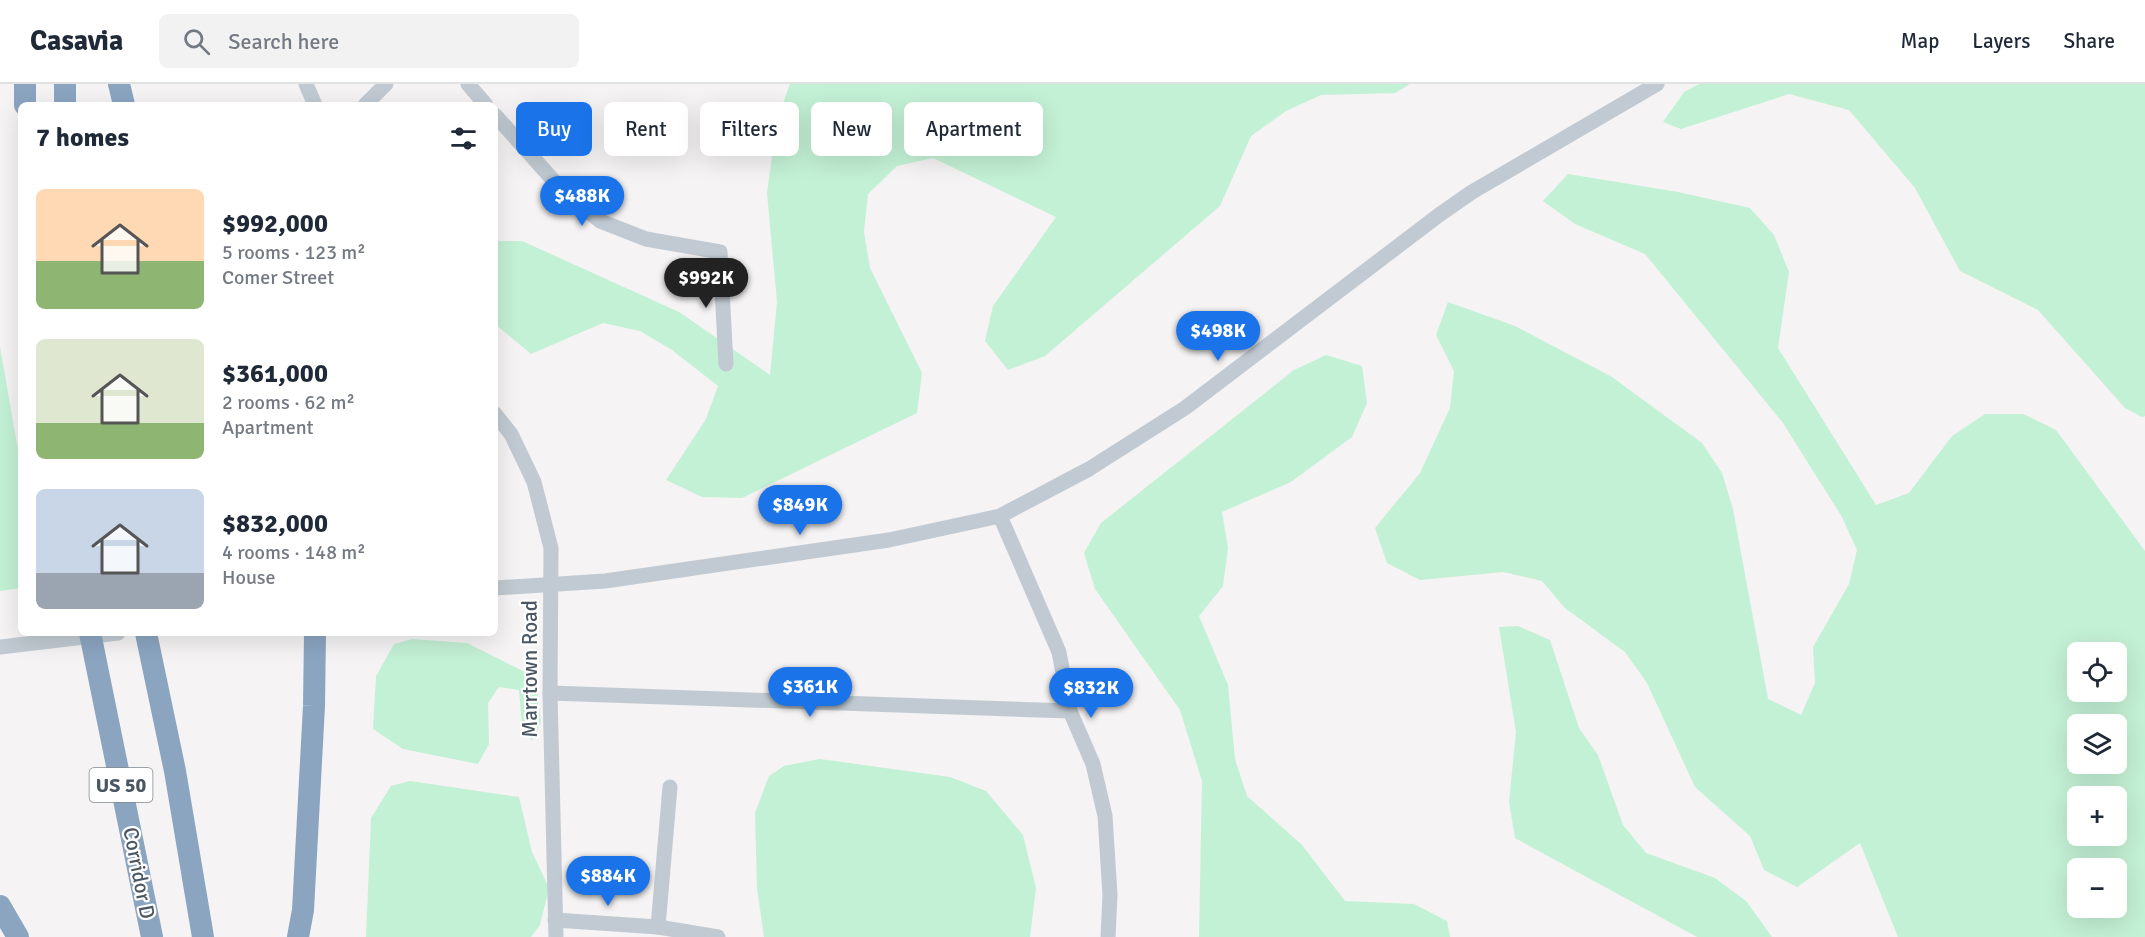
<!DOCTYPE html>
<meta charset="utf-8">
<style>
body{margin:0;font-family:Signika,sans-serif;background:#f2f2f3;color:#1f2937;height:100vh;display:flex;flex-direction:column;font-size:22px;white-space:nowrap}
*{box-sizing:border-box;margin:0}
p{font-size:20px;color:#747a83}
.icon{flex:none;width:33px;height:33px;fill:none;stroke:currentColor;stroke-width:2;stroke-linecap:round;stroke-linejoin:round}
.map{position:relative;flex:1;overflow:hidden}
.details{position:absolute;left:18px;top:18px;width:480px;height:534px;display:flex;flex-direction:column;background:#fff;border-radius:9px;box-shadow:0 6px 24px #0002}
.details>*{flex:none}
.guide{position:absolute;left:516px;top:18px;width:570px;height:54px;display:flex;gap:12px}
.tools{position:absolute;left:2067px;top:558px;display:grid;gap:12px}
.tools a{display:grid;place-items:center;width:60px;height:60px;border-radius:9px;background:#fff;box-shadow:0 6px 24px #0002;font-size:30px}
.price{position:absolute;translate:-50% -51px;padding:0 14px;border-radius:21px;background:#1a73e8;color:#fff;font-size:20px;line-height:39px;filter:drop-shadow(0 2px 3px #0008)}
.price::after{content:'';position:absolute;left:50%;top:36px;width:18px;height:14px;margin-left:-9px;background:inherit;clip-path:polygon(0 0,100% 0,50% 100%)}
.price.on{background:#222;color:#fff}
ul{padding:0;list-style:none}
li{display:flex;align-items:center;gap:18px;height:150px;padding:0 18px}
li span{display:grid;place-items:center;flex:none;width:168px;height:120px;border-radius:9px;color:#555}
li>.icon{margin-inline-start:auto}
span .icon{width:72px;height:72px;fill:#fffc;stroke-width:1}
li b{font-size:26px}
h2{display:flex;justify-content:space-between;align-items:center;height:72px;padding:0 18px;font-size:26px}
.chip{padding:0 21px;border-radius:9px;background:#fff;box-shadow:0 6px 24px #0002;font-size:21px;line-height:54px}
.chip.on{background:#1a73e8;color:#fff}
header{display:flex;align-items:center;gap:36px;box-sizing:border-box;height:84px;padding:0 30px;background:#fff;border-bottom:2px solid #e0e1e3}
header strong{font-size:28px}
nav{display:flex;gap:33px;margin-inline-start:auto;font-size:21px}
.search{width:420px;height:54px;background:#f2f2f3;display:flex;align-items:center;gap:15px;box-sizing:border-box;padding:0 21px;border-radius:9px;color:#747a83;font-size:22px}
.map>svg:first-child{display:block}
.green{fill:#c3f1d5;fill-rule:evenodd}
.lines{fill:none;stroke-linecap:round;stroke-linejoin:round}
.minor{stroke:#c1cad2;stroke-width:15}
.highway{stroke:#8ba5c1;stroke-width:22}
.labels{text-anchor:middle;stroke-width:4.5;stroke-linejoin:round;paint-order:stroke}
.shield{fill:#fff;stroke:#808990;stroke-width:1.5}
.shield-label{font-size:20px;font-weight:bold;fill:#4a5661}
.street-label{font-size:21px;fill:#4a5661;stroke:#fff}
</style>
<header>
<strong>Casavia</strong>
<div class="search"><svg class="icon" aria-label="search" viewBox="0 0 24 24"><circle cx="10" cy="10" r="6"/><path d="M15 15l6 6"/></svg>Search here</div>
<nav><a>Map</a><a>Layers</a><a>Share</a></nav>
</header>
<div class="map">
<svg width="2145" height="853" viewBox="0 0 2145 853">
<rect width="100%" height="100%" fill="#f5f3f3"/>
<g class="green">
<path d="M790,0H1410L1395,9L1321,11L1286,27L1251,52L1220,122L1045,272L1008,286L985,257L993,222L1056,133L933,74L897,82L868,110L864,148L870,184L922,289L917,329L742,414L702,413L666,396L706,335L718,302L672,266L640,247L603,239L531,270L495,240V157H522L679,228L770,291L777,218L767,109L777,36Z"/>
<path d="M1699,0H2145V332L2142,333L2125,324L2038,226L1960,187L1915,104L1849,26L1789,10L1681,45L1663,38L1684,8Z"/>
<path d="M1568,90L1678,108L1750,124L1774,151L1789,188L1778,264L1876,421L1909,409L1952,352L1985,330H2023L2056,346L2145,467V853H1898L1860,759L1797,803L1764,786L1750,752L1695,703L1647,599L1625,568L1565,524L1542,497L1503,488L1420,496L1387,479L1375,444L1420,389L1450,324L1454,287L1436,251L1448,218L1515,242L1612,293L1702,359L1722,389L1733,425L1768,615L1801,631L1815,599L1813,563L1849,500L1857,466L1842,433L1783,339L1645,170L1575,140L1543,117ZM2116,568V608H2078V568ZM2078,640H2116V680H2078ZM2116,712V752H2078V712ZM2116,784V824H2078V784Z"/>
<path d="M0,263L21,383V504L0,507Z"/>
<path d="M1326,271L1362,282L1367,319L1352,353L1291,398L1222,428L1228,464L1223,502L1199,532L1228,601L1235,675L1247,712L1302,761L1345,817L1414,820L1447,837L1450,853H1199L1202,697L1180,626L1095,505L1084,469L1101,439L1294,286Z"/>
<path d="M1518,542L1550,556L1579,644L1598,671L1623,741L1646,769L1715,794L1746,817L1772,853H1697L1515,754L1509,718L1516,648L1499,543Z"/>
<path d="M412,555L467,559L535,593L541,638L532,657L522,642L519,606L499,603L488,619L489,660L478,680L403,665L373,645L376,592L394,560Z"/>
<path d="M820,675L950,693L986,707L1023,751L1036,804L1030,853H764L757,804L755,729L769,692L784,682Z"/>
<path d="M410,697L519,713L532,768L549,804L540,841L531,853H366L371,734L391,702Z"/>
</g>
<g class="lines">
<g class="minor">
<path d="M306,0L315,21"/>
<path d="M468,0L486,21"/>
<path d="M365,21L386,0"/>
<path d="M495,31L562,106L600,137L646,155L720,168L726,280"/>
<path d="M495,330L511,350L534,398L551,464L550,609L556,853"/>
<path d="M1000,432L1059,568L1070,627L1093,680L1105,732L1110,811L1108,853"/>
<path d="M495,504L605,497L889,456L1000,432L1089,385L1185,324L1439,131L1472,108L1657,0"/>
<path d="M0,563L118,549"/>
<path d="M550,609L1070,627"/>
<path d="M555,836L658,843L718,853"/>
<path d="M658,843L670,703"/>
</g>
<g class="highway">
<path d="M65,0V21"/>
<path d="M119,0L124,21"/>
<path d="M25,21V0"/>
<path d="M90,549L152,853"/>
<path d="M146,549L175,687L203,853"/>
<path d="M0,822L18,853"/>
<path d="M298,853L303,826L314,622L315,549"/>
</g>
</g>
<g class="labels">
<rect class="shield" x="89.5" y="684" width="63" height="34" rx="4.5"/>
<g class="shield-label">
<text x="121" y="708">US 50</text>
</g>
<g class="street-label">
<text transform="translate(530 585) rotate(-90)" y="7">Marrtown Road</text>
<text transform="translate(139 789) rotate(79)" y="7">Corridor D</text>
</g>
</g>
</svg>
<div class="tools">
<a><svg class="icon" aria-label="locate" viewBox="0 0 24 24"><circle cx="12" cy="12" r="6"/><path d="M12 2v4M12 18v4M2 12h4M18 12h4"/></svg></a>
<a><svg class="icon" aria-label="layers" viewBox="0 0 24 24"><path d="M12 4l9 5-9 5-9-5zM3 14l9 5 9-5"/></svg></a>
<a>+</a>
<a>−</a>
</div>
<b class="price" style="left:582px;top:143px">$488K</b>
<b class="price on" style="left:706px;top:225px">$992K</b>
<b class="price" style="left:1218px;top:278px">$498K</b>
<b class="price" style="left:800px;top:452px">$849K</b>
<b class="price" style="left:810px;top:634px">$361K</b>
<b class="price" style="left:1091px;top:635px">$832K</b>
<b class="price" style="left:608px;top:823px">$884K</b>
<div class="guide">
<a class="chip on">Buy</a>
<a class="chip">Rent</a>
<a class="chip">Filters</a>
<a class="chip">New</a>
<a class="chip">Apartment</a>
</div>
<section class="details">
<h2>7 homes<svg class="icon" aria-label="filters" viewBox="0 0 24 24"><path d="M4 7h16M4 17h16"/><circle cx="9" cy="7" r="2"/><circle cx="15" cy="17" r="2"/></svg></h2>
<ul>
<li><span style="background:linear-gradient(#ffd9b3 60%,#8fb573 0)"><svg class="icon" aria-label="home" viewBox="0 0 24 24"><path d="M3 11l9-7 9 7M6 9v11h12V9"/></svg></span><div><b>$992,000</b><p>5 rooms · 123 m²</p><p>Comer Street</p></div></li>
<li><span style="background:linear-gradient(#dfe7d0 70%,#8fb573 0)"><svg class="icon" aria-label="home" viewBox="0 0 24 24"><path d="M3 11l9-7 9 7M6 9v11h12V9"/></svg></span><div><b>$361,000</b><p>2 rooms · 62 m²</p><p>Apartment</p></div></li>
<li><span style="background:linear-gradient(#c9d6e8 70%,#9aa5b1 0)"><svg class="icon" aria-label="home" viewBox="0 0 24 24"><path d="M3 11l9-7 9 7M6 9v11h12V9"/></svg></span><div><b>$832,000</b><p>4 rooms · 148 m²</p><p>House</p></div></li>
</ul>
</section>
</div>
